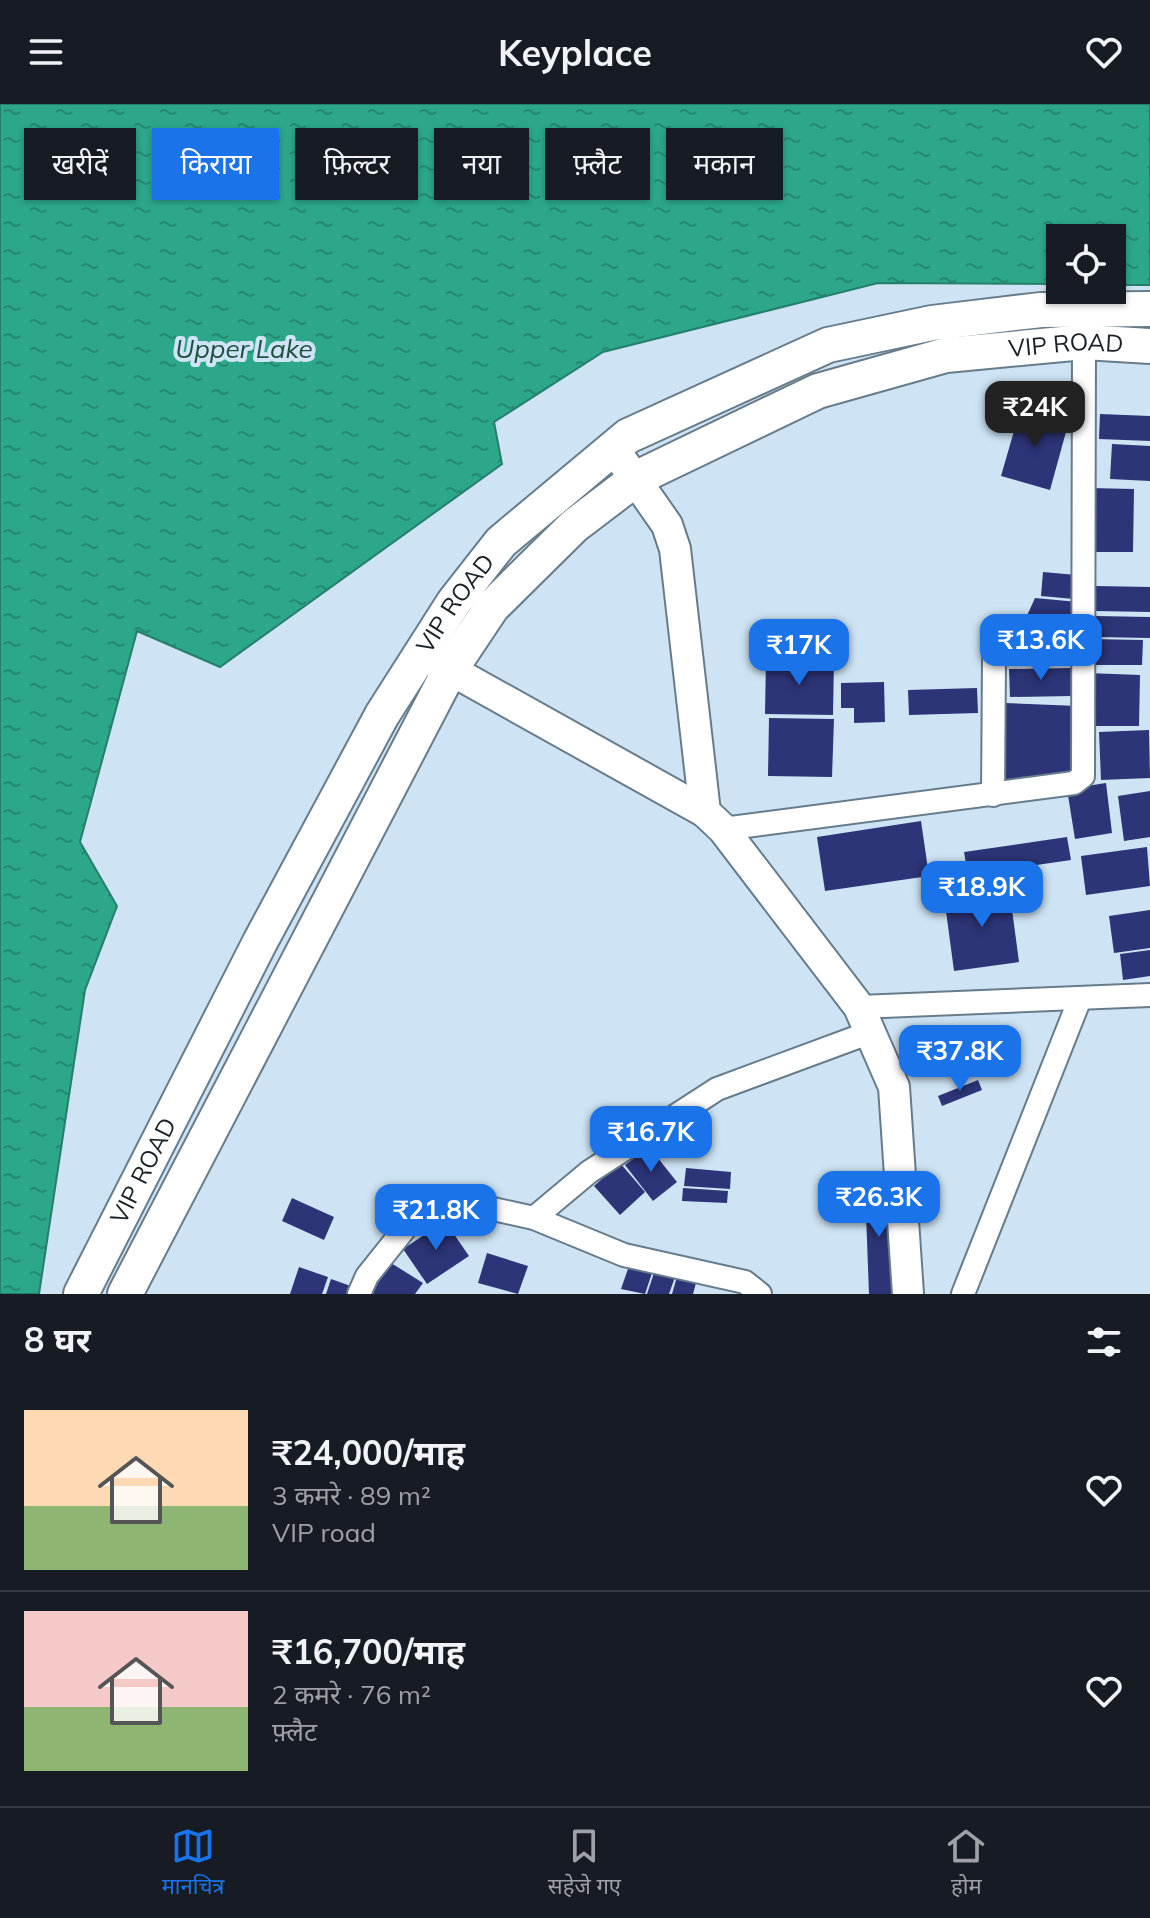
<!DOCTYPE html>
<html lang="hi">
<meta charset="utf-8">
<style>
body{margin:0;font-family:Mulish,"Noto Sans Devanagari",sans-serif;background:#20242c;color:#f1f3f6;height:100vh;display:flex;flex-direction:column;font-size:30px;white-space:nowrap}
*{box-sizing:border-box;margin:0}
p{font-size:26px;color:#9ea1a6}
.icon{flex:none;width:44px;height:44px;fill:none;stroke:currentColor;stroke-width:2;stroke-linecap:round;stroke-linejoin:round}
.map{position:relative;height:1190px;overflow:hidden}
.panel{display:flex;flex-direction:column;background:#171b24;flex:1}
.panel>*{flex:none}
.top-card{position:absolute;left:24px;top:24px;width:1102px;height:72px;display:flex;gap:16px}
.buttons{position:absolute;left:1046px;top:120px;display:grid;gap:16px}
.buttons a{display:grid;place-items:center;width:80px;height:80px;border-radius:0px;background:#171b24;box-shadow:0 2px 6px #0004;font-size:40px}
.price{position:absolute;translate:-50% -68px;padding:0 18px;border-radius:16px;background:#1a73e8;color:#fff;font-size:26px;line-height:52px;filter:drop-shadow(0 2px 4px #0008)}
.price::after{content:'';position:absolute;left:50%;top:48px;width:24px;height:18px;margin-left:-12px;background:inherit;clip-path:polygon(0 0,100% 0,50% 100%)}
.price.on{background:#222;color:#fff}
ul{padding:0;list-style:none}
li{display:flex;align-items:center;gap:24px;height:200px;padding:0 24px}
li+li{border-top:2px solid #363941}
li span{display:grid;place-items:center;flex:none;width:224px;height:160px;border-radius:0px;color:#555}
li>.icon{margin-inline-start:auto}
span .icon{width:96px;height:96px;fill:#fffc;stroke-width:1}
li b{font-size:34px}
h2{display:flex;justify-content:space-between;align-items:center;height:96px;padding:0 24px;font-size:34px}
.tag{padding:0 28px;border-radius:0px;background:#171b24;box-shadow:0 2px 6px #0004;font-size:28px;line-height:72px}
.tag.on{background:#1a73e8;color:#fff}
header{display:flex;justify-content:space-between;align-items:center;height:104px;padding:0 24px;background:#171b24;font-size:36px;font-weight:700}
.menu{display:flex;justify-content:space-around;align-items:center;height:112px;border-top:2px solid #363941;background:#171b24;font-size:22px;color:#9ea1a6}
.menu a{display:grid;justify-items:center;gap:4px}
.menu .on{color:#1a73e8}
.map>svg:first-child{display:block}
.water{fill:url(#water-ripples);stroke:#267f6c;stroke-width:2}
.building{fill:#2d3477}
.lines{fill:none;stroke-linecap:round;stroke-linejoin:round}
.street-casing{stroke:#677c8b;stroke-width:26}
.secondary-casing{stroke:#677c8b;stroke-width:34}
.primary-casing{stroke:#677c8b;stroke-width:38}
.street{stroke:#fff;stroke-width:22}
.secondary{stroke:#fff;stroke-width:30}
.primary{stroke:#fff;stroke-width:34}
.labels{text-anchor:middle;stroke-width:8;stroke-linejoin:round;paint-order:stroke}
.street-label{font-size:24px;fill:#192127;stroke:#cee4f5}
.water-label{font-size:26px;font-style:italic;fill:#1e4f41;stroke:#cee4f5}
</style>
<header><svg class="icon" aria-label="menu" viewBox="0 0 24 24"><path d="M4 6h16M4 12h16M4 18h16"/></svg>Keyplace<svg class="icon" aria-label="heart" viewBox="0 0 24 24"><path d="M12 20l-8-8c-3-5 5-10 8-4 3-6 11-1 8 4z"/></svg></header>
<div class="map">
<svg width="1150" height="1190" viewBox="0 0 1150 1190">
<defs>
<pattern id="water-ripples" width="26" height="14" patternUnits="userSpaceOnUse" patternTransform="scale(2)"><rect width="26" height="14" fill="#2ca789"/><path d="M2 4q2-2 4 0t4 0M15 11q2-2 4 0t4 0" fill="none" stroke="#258870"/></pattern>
</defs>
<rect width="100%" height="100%" fill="#cee4f5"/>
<path class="water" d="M0,0H1150V181H1112V134H1060V180L878,179L603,248L494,318L502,360L220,563L137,527L80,738L117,802L85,886L39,1190H0Z"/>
<g class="building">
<path d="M1021,303L1069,317L1050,386L1001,372Z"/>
<path d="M1100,310L1150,312V337L1099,335Z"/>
<path d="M1112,340L1150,342V377L1110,375Z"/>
<path d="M1089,384L1134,385L1133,448H1088Z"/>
<path d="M1043,468L1076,471L1074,495L1041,492Z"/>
<path d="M1095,482L1150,483V508L1094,507Z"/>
<path d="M1035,494L1078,498L1075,528L1020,527Z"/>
<path d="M1096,512L1150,513V534L1095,533Z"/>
<path d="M1021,530H1077L1076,560L1009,562Z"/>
<path d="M1089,535L1143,536L1142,561H1088Z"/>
<path d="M766,554L834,556L833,611L765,610Z"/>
<path d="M1072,564V592L1010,593L1009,565Z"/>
<path d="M1087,569L1140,571L1139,622H1086Z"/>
<path d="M884,578L885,618L854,619V604H841V579Z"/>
<path d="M977,584L978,609L909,611L908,586Z"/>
<path d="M1005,599L1078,602L1074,674L1005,679Z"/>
<path d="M769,614L834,615L832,673L768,672Z"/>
<path d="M1149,626L1150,674L1101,676L1099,628Z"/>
<path d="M1106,679L1112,729L1075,735L1067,685Z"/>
<path d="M1150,687V733L1124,737L1118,692Z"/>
<path d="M921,717L929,772L825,787L817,733Z"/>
<path d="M1067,733L1071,756L968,771L964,748Z"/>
<path d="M1147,743L1150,782L1086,791L1081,752Z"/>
<path d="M1009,783L1019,858L954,867L944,792Z"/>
<path d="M1150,806V844L1114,849L1109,812Z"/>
<path d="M1150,846V872L1123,876L1120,850Z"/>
<path d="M978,976L982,986L942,1002L938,992Z"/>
<path d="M649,1043L677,1078L653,1097L625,1061Z"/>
<path d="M620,1059L645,1088L620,1111L594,1082Z"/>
<path d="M686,1064L731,1068L730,1085L684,1082Z"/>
<path d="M890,1081L893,1190H869L865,1082Z"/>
<path d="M683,1084L728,1087L727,1099L682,1097Z"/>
<path d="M292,1094L334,1113L324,1136L282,1117Z"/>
<path d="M445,1117L469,1152L427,1180L403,1145Z"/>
<path d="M487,1149L528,1162L518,1190L478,1179Z"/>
<path d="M391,1159L423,1179L415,1190H371Z"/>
<path d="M629,1162L652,1169L645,1190L621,1185Z"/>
<path d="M299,1163L328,1173L322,1190H290Z"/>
<path d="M655,1166L675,1173L669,1190H647Z"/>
<path d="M677,1173L696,1179L693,1190H672Z"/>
<path d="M331,1175L359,1185L357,1190H326Z"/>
</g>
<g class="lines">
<defs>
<g id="street">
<path d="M993,691L994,556"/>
<path d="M723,725L1074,679L1083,672L1084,238"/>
<path d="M859,903L1150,891"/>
<path d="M534,1114L589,1068L717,985L871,928"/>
<path d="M359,1190L367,1172L426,1098L457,1097L534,1114L624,1151L745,1178L760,1190"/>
<path d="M963,1190L1079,897"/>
</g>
<g id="secondary">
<path d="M614,345L667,421L675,445L705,708L723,725L859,903L894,983L908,1190"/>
<path d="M431,555L705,708"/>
</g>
<g id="primary">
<path id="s1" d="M81,1190L260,838L382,611L454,498L501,438L628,332L828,241L932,219L1041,206L1150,205"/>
<path id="s2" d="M125,1190L450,566L492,503L574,422L637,374L818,287L946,251L1084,238L1150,242"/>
</g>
</defs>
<use href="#street" class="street-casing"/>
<use href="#secondary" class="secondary-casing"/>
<use href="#primary" class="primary-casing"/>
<use href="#street" class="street"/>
<use href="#secondary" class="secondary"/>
<use href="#primary" class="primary"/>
</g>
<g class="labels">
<g class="street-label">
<text dy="8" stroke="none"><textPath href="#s2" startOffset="1428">VIP ROAD</textPath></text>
<text dy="8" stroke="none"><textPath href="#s1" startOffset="786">VIP ROAD</textPath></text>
<text dy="8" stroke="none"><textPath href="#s1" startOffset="138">VIP ROAD</textPath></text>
</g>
<g class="water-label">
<text x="244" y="254">Upper Lake</text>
</g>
</g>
</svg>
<div class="buttons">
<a><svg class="icon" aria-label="locate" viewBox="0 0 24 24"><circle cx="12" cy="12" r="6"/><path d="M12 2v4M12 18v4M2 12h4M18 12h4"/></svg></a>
</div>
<b class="price on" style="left:1035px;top:345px">₹24K</b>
<b class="price" style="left:1041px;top:578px">₹13.6K</b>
<b class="price" style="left:799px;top:583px">₹17K</b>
<b class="price" style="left:982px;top:825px">₹18.9K</b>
<b class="price" style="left:960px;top:989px">₹37.8K</b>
<b class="price" style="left:651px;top:1070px">₹16.7K</b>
<b class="price" style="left:879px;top:1135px">₹26.3K</b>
<b class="price" style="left:436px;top:1148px">₹21.8K</b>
<div class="top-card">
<a class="tag">खरीदें</a>
<a class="tag on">किराया</a>
<a class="tag">फ़िल्टर</a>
<a class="tag">नया</a>
<a class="tag">फ़्लैट</a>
<a class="tag">मकान</a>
</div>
</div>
<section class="panel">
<h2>8 घर<svg class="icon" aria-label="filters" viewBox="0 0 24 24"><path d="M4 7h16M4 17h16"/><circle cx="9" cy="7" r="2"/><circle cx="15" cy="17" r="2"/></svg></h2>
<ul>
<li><span style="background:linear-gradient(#ffd9b3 60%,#8fb573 0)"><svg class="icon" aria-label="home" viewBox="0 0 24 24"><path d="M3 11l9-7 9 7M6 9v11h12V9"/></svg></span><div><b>₹24,000/माह</b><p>3 कमरे · 89 m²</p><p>VIP road</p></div><svg class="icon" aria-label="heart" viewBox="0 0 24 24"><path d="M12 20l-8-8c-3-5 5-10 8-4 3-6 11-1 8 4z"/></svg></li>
<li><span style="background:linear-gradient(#f6c9c9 60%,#8fb573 0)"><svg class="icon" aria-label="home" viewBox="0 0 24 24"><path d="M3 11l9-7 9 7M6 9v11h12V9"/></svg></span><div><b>₹16,700/माह</b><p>2 कमरे · 76 m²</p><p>फ़्लैट</p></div><svg class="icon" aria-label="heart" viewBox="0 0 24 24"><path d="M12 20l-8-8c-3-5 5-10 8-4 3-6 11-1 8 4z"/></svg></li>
</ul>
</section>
<nav class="menu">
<a class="on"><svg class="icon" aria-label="map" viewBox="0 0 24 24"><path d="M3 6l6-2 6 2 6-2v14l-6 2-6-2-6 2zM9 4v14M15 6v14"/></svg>मानचित्र</a>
<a><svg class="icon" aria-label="saved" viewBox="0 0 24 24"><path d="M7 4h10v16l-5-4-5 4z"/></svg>सहेजे गए</a>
<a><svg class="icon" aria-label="home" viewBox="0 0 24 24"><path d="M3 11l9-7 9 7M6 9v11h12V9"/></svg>होम</a>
</nav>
